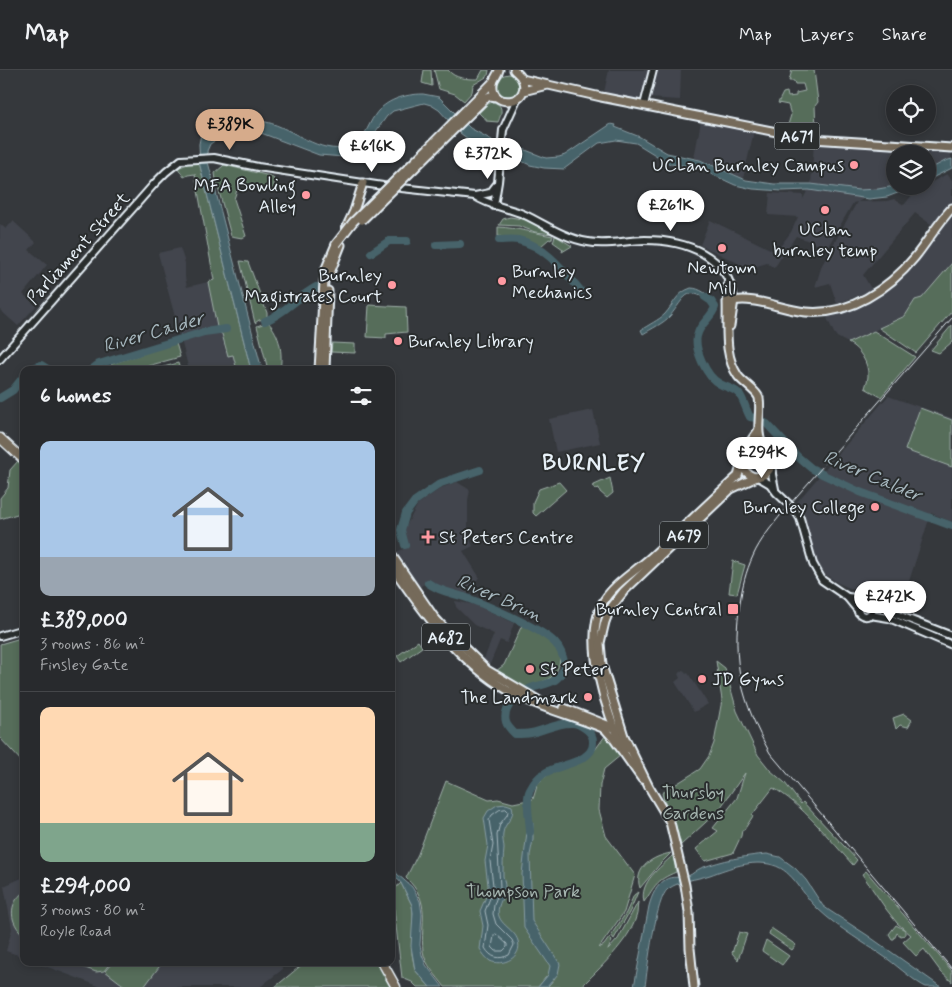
<!DOCTYPE html>
<meta charset="utf-8">
<style>
body{margin:0;font-family:Mynerve,sans-serif;background:#303235;color:#f1f3f6;height:100vh;display:flex;flex-direction:column;font-size:19px;white-space:nowrap}
*{box-sizing:border-box;margin:0}
p{font-size:16px;color:#a5a7aa}
.icon{flex:none;width:28px;height:28px;fill:none;stroke:currentColor;stroke-width:2;stroke-linecap:round;stroke-linejoin:round}
.map{position:relative;flex:1;overflow:hidden}
.drawer{position:absolute;left:20px;top:296px;width:375px;height:600px;display:flex;flex-direction:column;background:#282a2d;border-radius:10px;box-shadow:0 2px 8px #0003,0 0 0 1px #444649}
.drawer>*{flex:none}
.fabs{position:absolute;left:886px;top:15px;display:grid;gap:10px}
.fabs a{display:grid;place-items:center;width:50px;height:50px;border-radius:50%;background:#282a2d;box-shadow:0 2px 8px #0003,0 0 0 1px #444649;font-size:25px}
.price{position:absolute;translate:-50% -42px;padding:0 11px;border-radius:18px;background:#fff;color:#222;font-size:16px;line-height:32px;filter:drop-shadow(0 1px 2px #0008)}
.price::after{content:'';position:absolute;left:50%;top:30px;width:15px;height:11px;margin-left:-8px;background:inherit;clip-path:polygon(0 0,100% 0,50% 100%)}
.price.active{background:#d6ab8b;color:#111}
ul{padding:0;list-style:none}
li{display:grid;align-content:center;gap:10px;height:265px;padding:0 20px}
li+li{border-top:1px solid #444649}
li span{display:grid;place-items:center;height:155px;border-radius:10px;color:#555}
li>.icon{margin-inline-start:auto}
span .icon{width:90px;height:90px;fill:#fffc;stroke-width:1}
li b{font-size:21px}
h2{display:flex;justify-content:space-between;align-items:center;height:60px;padding:0 20px;font-size:21px}
header{display:flex;align-items:center;gap:30px;box-sizing:border-box;height:70px;padding:0 25px;background:#282a2d;border-bottom:1px solid #444649}
header strong{font-size:24px}
nav{display:flex;gap:28px;margin-inline-start:auto;font-size:18px}
.map>svg:first-child{display:block}
.built{fill:#42454d}
.green{fill:#566d5a;stroke:#9fafa9}
.water{fill:#46636a;stroke:#879ca3}
.lines{fill:none;stroke-linecap:round;stroke-linejoin:round}
.shore{stroke:#a7b8bf;stroke-width:1}
.river{stroke:#46636a;stroke-width:8}
.secondary-casing{stroke:#e8f1f8;stroke-width:10}
.primary-casing{stroke:#e8f1f8;stroke-width:11}
.highway-casing{stroke:#e8f1f8;stroke-width:11}
.secondary{stroke:#2a2d2e;stroke-width:6}
.primary{stroke:#746a5a;stroke-width:7}
.highway{stroke:#746a5a;stroke-width:8}
.rail{stroke:#e8f1f8;stroke-width:1}
.primary-bridge-casing{stroke:#e8f1f8;stroke-width:11;stroke-linecap:butt}
.primary-bridge{stroke:#746a5a;stroke-width:7}
.poi-dot{fill:#ff9aa2;stroke:#2a2d2e;stroke-width:2}
.labels{text-anchor:middle;stroke-width:4;stroke-linejoin:round;paint-order:stroke}
.shield{fill:#2a2d2e;stroke:#afb6bb;stroke-width:1}
.shield-label{font-size:16px;font-weight:bold;fill:#e8f1f8}
.poi-label{font-size:18px;fill:#e8f1f8;stroke:#2a2d2e;text-anchor:end}
.street-label{font-size:18px;fill:#e8f1f8;stroke:#2a2d2e}
.park-label{font-size:18px;fill:#a6b6b1;stroke:#2a2d2e}
.water-label{font-size:19px;font-style:italic;fill:#a7b8bf;stroke:#2a2d2e}
.district-label{font-size:22px;font-weight:bold;letter-spacing:1px;fill:#e8f1f8;stroke:#2a2d2e}
</style>
<header>
<strong>Map</strong>
<nav><a>Map</a><a>Layers</a><a>Share</a></nav>
</header>
<div class="map">
<svg width="952" height="917" viewBox="0 0 952 917">
<rect width="100%" height="100%" fill="#35383c"/>
<filter id="ink" filterUnits="userSpaceOnUse"><feTurbulence type="fractalNoise" baseFrequency=".02" numOctaves="2"/><feDisplacementMap in="SourceGraphic" scale="10" xChannelSelector="R" yChannelSelector="G"/><feConvolveMatrix kernelMatrix="1 2 1 2 8 2 1 2 1" color-interpolation-filters="sRGB"/></filter>
<g filter="url(#ink)">
<g class="built">
<path d="M609,0H649L639,30L604,22Z"/>
<path d="M658,0H681L680,30L648,28L649,16Z"/>
<path d="M701,51L754,61L743,109L708,92L694,88Z"/>
<path d="M814,73L867,76L869,73L947,78L951,82V90L928,100V84H895V116L879,119L858,132L887,131L894,129L904,135L913,124L911,122L916,120L923,116H928V114L947,104L952,110V132L932,155L915,143L863,205L872,220L837,234L830,213L815,217L822,195L857,132L853,133L827,178L796,166L774,198L767,193L754,197L742,195L700,175L710,150L776,182L791,162L798,147L768,145L770,123L803,125V129L811,114Z"/>
<path d="M952,144V193L922,229L915,230L905,246L848,273L837,267L834,263L827,248L830,245L867,233L893,217L914,197Z"/>
<path d="M13,151L36,172L29,180L47,195L23,224L36,236L18,256L0,240V154L6,159Z"/>
<path d="M180,178L185,193V207L187,217L208,212L218,262L222,264L225,280L233,284L237,300H189L158,183Z"/>
<path d="M888,326L952,348V452L931,443L900,539L838,513L819,500L797,432Z"/>
<path d="M593,340L600,373L556,382L549,349Z"/>
<path d="M457,412L470,420L468,430V459L470,470L473,476L463,481L480,508L475,511L467,525L454,523L439,518L430,510L420,517L397,482L407,477L404,460L418,434L441,418Z"/>
<path d="M455,531L476,535L514,553L507,573L500,570L490,594L484,589L494,564L474,555L456,537Z"/>
<path d="M684,600L686,604L688,603L708,634L694,642L675,612L680,608L678,604Z"/>
<path d="M24,807V887L6,881L12,859L4,816Z"/>
<path d="M278,892L283,899L260,917H101L37,893Z"/>
</g>
<g class="green">
<path d="M424,0H431L432,16L422,13Z"/>
<path d="M434,0H448C455,9 467,9 478,9L483,0H489L488,6L473,15L472,22L464,31L455,24L439,19Z"/>
<path d="M792,0H814L818,32L815,36L816,59C802,57 800,64 787,58L791,45L788,35L778,33L783,23L787,22L788,27L796,26V23L805,21L803,14H795L794,11H789Z"/>
<circle cx="509" cy="16" r="12"/>
<path d="M492,32C504,34 502,43 498,52L486,51V48H484L479,43L488,34Z"/>
<path d="M201,91L200,96L251,300H237L233,285L228,286L222,264L218,262L208,212L214,210L195,104L188,105L184,107L178,98L192,92Z"/>
<path d="M224,95L270,106L274,109V119L270,120L239,114L234,129L246,166L242,168L231,166L216,110L215,103Z"/>
<path d="M510,147L528,150L553,164L535,162L519,156L499,155L503,149Z"/>
<path d="M498,157C518,158 534,163 553,166L551,170L549,169L541,176L519,169L498,166Z"/>
<path d="M555,166H556L572,176L562,182L563,179L553,172Z"/>
<path d="M240,191L248,192L267,243V249L259,250L255,253Z"/>
<path d="M952,193V241L916,283L879,258L905,246L915,230L922,228Z"/>
<path d="M369,235L406,237L407,262L386,264V268L367,267Z"/>
<path d="M268,252C280,265 283,283 280,300H268L257,256Z"/>
<path d="M952,255V272L939,283L931,280Z"/>
<path d="M874,261L915,287L881,327L865,318C866,314 868,310 868,306C869,293 859,278 848,273Z"/>
<path d="M176,273L180,287L144,297L141,300H118L111,294Z"/>
<path d="M332,273L355,274V283L331,282Z"/>
<path d="M178,293L180,300H153Z"/>
<path d="M920,338L952,350V397L905,380Z"/>
<path d="M18,391L24,396V423L20,428L24,432V442L0,449V428L8,418L10,400Z"/>
<path d="M610,408L613,423L607,428L600,422L599,418L596,419L592,416Z"/>
<path d="M559,412L566,420L536,446L533,443V432L539,419Z"/>
<path d="M733,491L745,495L737,524L729,523Z"/>
<path d="M522,555L550,570L560,585C560,610 545,610 525,618L496,601L504,595Z"/>
<path d="M24,567V694L0,668V574Z"/>
<path d="M418,571L422,577L401,592L397,586Z"/>
<path d="M716,591L725,598L737,641L758,685L770,700L785,713L801,734L803,732L857,790L853,795C833,773 799,731 773,718L752,745L753,746L744,760H742L741,766L733,783L705,791L696,779L718,761L713,758L737,728L745,703L718,741L681,775L674,749L664,731L662,723L700,699L709,686L714,673L722,630Z"/>
<path d="M904,644L912,650L908,657L900,655L896,659L893,648Z"/>
<path d="M605,666L615,673L621,685L604,699L600,715L599,740L606,766L635,805L624,842L599,878L604,875L609,868L612,871L608,880L618,869L638,832C637,837 638,843 636,847C630,870 598,900 581,917H547L555,908L547,906L538,917H445C437,906 425,895 423,881C420,852 432,832 406,808L418,784L446,711L489,730L498,729L513,733L533,729L538,713L550,703L578,692L592,684Z"/>
<path d="M671,783L660,794L640,818C633,797 654,786 671,783Z"/>
<path d="M673,785L676,802C655,811 656,815 644,832C639,812 660,798 673,785Z"/>
<path d="M866,801L952,901V912L941,902L924,879L916,886L903,872L911,865L897,853L886,839L862,804Z"/>
<path d="M401,813L412,835L413,843L412,884L415,900L430,917H417L412,912L402,908L392,821Z"/>
<path d="M24,822V865C9,853 8,833 24,822Z"/>
<path d="M638,822L630,841L614,869L611,865L626,843L634,825Z"/>
<path d="M896,855L905,860V865L901,866L897,863L894,869H892L889,864Z"/>
<path d="M771,858L796,875L792,880L769,864Z"/>
<path d="M739,862L747,864L738,890L732,883Z"/>
<path d="M766,870L789,886L782,895L762,881Z"/>
<path d="M72,893H110L104,901L96,902Z"/>
<path d="M112,893V892L162,893L144,917H126L105,901Z"/>
<path d="M304,893H376L379,896L391,917H275Z"/>
</g>
<g class="water">
<path d="M423,24L439,27L470,58L492,70L496,75L507,78L518,77L546,88L559,87L565,85L611,54L616,55L615,57L640,67L667,83L700,90L746,110L774,114H811L859,120L878,119L895,116H916L887,127L869,129L809,120L782,121L753,119L735,115L696,97L670,94L636,73L616,70L599,73L564,99L544,98L530,95L515,88L509,82L475,74L460,63L439,40L431,35L424,33L393,41L387,46L363,79L352,85L344,87L319,85L261,63C245,62 223,64 210,74L207,81L208,92L262,300H251L200,96L199,74L201,64L206,61L221,58L220,56L215,57V51L237,49L240,55C249,55 256,49 266,52C294,58 318,85 349,77C364,73 367,56 375,45C385,30 405,24 423,24Z"/>
<path d="M952,89V98L928,110V100L945,91Z"/>
<path d="M691,218C700,218 708,225 715,231L710,232C686,214 685,228 670,246C664,253 651,259 643,264L641,260C648,255 659,250 665,244C674,234 676,223 691,218Z"/>
<path d="M506,734L512,736C516,747 504,753 503,763C502,769 504,774 504,779C503,788 503,797 503,806C504,810 505,814 505,817C505,824 501,829 499,836C494,854 514,857 518,871C523,887 503,897 490,891C486,888 483,884 480,879L483,856L480,841L488,822V815L485,791L488,775L484,748L488,741L497,735Z"/>
<path d="M533,752V770L530,785L532,851L560,894L558,904L547,917H538L548,905L550,896L524,858L522,804L528,753Z"/>
<path d="M767,784L780,787L795,798L806,810L823,836L830,841L867,865L941,917C937,917 930,917 926,917C918,914 897,896 889,890C865,873 839,859 818,839C802,825 794,801 773,795C752,789 729,798 710,805C695,810 681,810 668,819C656,827 647,900 645,917H634L649,836C652,825 656,816 665,810C672,805 680,809 688,806C693,804 696,800 701,798C723,790 744,786 767,784Z"/>
<path d="M391,792L397,804L412,817L420,831L422,844L420,875L422,885L426,895L443,917H430L415,900L411,876L413,843L412,835L401,813L394,805L391,804Z"/>
</g>
<g class="lines">
<g class="shore">
<path d="M506,739L508,741L507,745L500,754L497,765L500,817L494,835L493,844L496,854L512,870L514,875L509,885C499,890 491,888 485,878L488,855L485,841L492,823L493,815L490,791L493,775L489,750L492,745L499,740Z"/>
<path d="M496,864L507,874V877L503,881H496L492,877L494,866Z"/>
</g>
<g class="river">
<path d="M499,170C505,170 512,169 518,170C546,176 564,201 581,221"/>
<path d="M436,175L460,174"/>
<path d="M371,183L389,171H407"/>
<path d="M705,227L711,231L715,237C712,247 701,253 698,263C692,277 707,308 720,314C727,318 735,318 740,325C744,331 746,340 750,347L756,348L767,354L798,387L811,398L824,405L860,422L952,456"/>
<path d="M265,251C284,244 296,228 316,217"/>
<path d="M28,300L41,295L49,300"/>
<path d="M91,300L99,294L204,262L226,259"/>
<path d="M0,328L13,320L24,306"/>
<path d="M405,475L401,460L406,443L415,431L441,413L480,400"/>
<path d="M428,513C440,522 453,523 467,528C486,535 543,559 555,573C562,580 564,588 565,597C562,602 560,607 555,610C548,615 537,615 529,619C517,624 502,638 506,652C507,656 512,661 515,664C520,664 526,664 531,663C544,661 558,652 572,653C576,653 582,656 586,659C590,662 593,666 593,671C595,693 558,694 545,703C539,706 533,714 530,720C525,729 530,752 530,762"/>
</g>
<defs>
<g id="secondary">
<path d="M644,35L653,0"/>
<path d="M475,126L490,123L497,114"/>
<path d="M494,136L498,112L503,60L517,29"/>
<path d="M727,232L728,210"/>
<path d="M0,289L155,113L166,102L181,90L214,88L258,97L383,116L475,126C491,137 508,137 525,145C546,155 564,168 588,172C607,176 626,170 645,170C685,170 729,185 734,230"/>
<path d="M772,394V404L775,419"/>
<path d="M758,407L770,414L776,422L795,440L800,448L813,494L822,510L847,527L856,538"/>
<path d="M847,527L868,529L880,538L952,566"/>
<path d="M857,535L858,542C862,547 868,548 872,542"/>
<path d="M870,545L889,548L952,575"/>
<path d="M0,566L24,559"/>
</g>
<g id="primary">
<path d="M499,0C498,5 493,9 493,14C490,40 533,34 522,9C520,5 517,3 514,0"/>
<path d="M522,9L601,27L812,69L952,78"/>
<path d="M523,21L547,15"/>
<path d="M428,78L493,12"/>
<path d="M431,82L486,28L490,26L497,27"/>
<path d="M346,158L354,141L363,113"/>
<path d="M330,203L341,175"/>
<path d="M730,256L734,230"/>
<path d="M319,300L324,211L326,198L336,174"/>
<path d="M325,300L328,221"/>
<path d="M749,376C755,374 762,374 768,380C783,396 755,422 741,395L743,382L758,361"/>
<path d="M764,377C754,363 762,344 759,328C757,321 743,313 738,306C723,284 728,257 727,232C755,225 778,239 806,242C849,246 889,219 915,187C928,171 938,153 952,138"/>
<path d="M391,484L434,547L445,559L487,600L538,630"/>
<path d="M391,495C426,547 467,604 527,630C552,641 579,648 605,659L613,668L642,709"/>
<path d="M564,638L615,658"/>
<path d="M625,680C606,645 583,572 602,534C612,515 633,503 649,489C679,462 708,433 738,406L741,396"/>
<path d="M694,917L690,878L689,842L685,815L670,752L649,717L624,666L602,595L600,573L605,552L610,539L624,521L731,419L757,407"/>
</g>
<g id="highway">
<path d="M0,368L24,390"/>
<path d="M382,892L396,917"/>
</g>
</defs>
<use href="#secondary" class="secondary-casing"/>
<use href="#primary" class="primary-casing"/>
<use href="#highway" class="highway-casing"/>
<use href="#secondary" class="secondary"/>
<use href="#primary" class="primary"/>
<use href="#highway" class="highway"/>
<path class="rail" d="M952,248L783,442C772,456 760,470 753,486C746,501 742,517 740,533C731,591 742,633 770,683L952,899"/>
<defs>
<g id="primary-bridge">
<path d="M362,150L431,82"/>
<path d="M336,174L353,152L428,78"/>
</g>
</defs>
<use href="#primary-bridge" class="primary-bridge-casing"/>
<use href="#primary-bridge" class="primary-bridge"/>
</g>
</g>
<g class="poi-dot">
<circle cx="854" cy="95" r="5"/>
<circle cx="306" cy="125" r="5"/>
<circle cx="825" cy="140" r="5"/>
<circle cx="722" cy="178" r="5"/>
<circle cx="502" cy="211" r="5"/>
<circle cx="392" cy="215" r="5"/>
<circle cx="398" cy="271" r="5"/>
<circle cx="875" cy="437" r="5"/>
<path d="M425.5 459.5h5v5h5v5h-5v5h-5v-5h-5v-5h5z"/>
<rect x="727" y="533" width="12" height="12" rx="2.5"/>
<circle cx="530" cy="599" r="5"/>
<circle cx="702" cy="609" r="5"/>
<circle cx="588" cy="627" r="5"/>
</g>
<g class="labels">
<g class="shield">
<rect x="774.5" y="52.5" width="45" height="27" rx="4"/>
<rect x="660" y="451.5" width="48" height="27" rx="4"/>
<rect x="422" y="553.5" width="48" height="27" rx="4"/>
</g>
<g class="shield-label">
<text x="797" y="72">A671</text>
<text x="684" y="471">A679</text>
<text x="446" y="573">A682</text>
</g>
<g class="poi-label">
<text x="844" y="101">UCLan Burnley Campus</text>
<text x="296" y="121">MFA Bowling<tspan x="296" dy="21">Alley</tspan></text>
<text x="825" y="165" text-anchor="middle">UClan<tspan x="825" dy="21">burnley temp</tspan></text>
<text x="722" y="203" text-anchor="middle">Newtown<tspan x="722" dy="21">Mill</tspan></text>
<text x="512" y="207" text-anchor="start">Burnley<tspan x="512" dy="21">Mechanics</tspan></text>
<text x="382" y="211">Burnley<tspan x="382" dy="21">Magistrates Court</tspan></text>
<text x="408" y="277" text-anchor="start">Burnley Library</text>
<text x="865" y="443">Burnley College</text>
<text x="439" y="473" text-anchor="start">St Peters Centre</text>
<text x="722" y="545">Burnley Central</text>
<text x="540" y="605" text-anchor="start">St Peter</text>
<text x="712" y="615" text-anchor="start">JD Gyms</text>
<text x="578" y="633">The Landmark</text>
</g>
<g class="street-label">
<text transform="translate(78 178) rotate(-48)" y="6">Parliament Street</text>
</g>
<g class="park-label">
<text x="693" y="728">Thursby<tspan x="693" dy="21">Gardens</tspan></text>
<text x="523" y="827">Thompson Park</text>
</g>
<g class="water-label">
<text transform="translate(153 261) rotate(-16)" y="7">River Calder</text>
<text transform="translate(873 405) rotate(23)" y="7">River Calder</text>
<text transform="translate(500 527) rotate(24)" y="7">River Brun</text>
</g>
<g class="district-label">
<text x="594" y="400">BURNLEY</text>
</g>
</g>
</svg>
<div class="fabs">
<a><svg class="icon" aria-label="locate" viewBox="0 0 24 24"><circle cx="12" cy="12" r="6"/><path d="M12 2v4M12 18v4M2 12h4M18 12h4"/></svg></a>
<a><svg class="icon" aria-label="layers" viewBox="0 0 24 24"><path d="M12 4l9 5-9 5-9-5zM3 14l9 5 9-5"/></svg></a>
</div>
<b class="price active" style="left:230px;top:81px">£389K</b>
<b class="price" style="left:372px;top:103px">£616K</b>
<b class="price" style="left:488px;top:110px">£372K</b>
<b class="price" style="left:671px;top:162px">£261K</b>
<b class="price" style="left:762px;top:409px">£294K</b>
<b class="price" style="left:890px;top:553px">£242K</b>
<section class="drawer">
<h2>6 homes<svg class="icon" aria-label="filters" viewBox="0 0 24 24"><path d="M4 7h16M4 17h16"/><circle cx="9" cy="7" r="2"/><circle cx="15" cy="17" r="2"/></svg></h2>
<ul>
<li><span style="background:linear-gradient(#a9c7e8 75%,#9aa5b1 0)"><svg class="icon" aria-label="home" viewBox="0 0 24 24"><path d="M3 11l9-7 9 7M6 9v11h12V9"/></svg></span><div><b>£389,000</b><p>3 rooms · 86 m²</p><p>Finsley Gate</p></div></li>
<li><span style="background:linear-gradient(#ffd9b3 75%,#7fa58c 0)"><svg class="icon" aria-label="home" viewBox="0 0 24 24"><path d="M3 11l9-7 9 7M6 9v11h12V9"/></svg></span><div><b>£294,000</b><p>3 rooms · 80 m²</p><p>Royle Road</p></div></li>
</ul>
</section>
</div>
